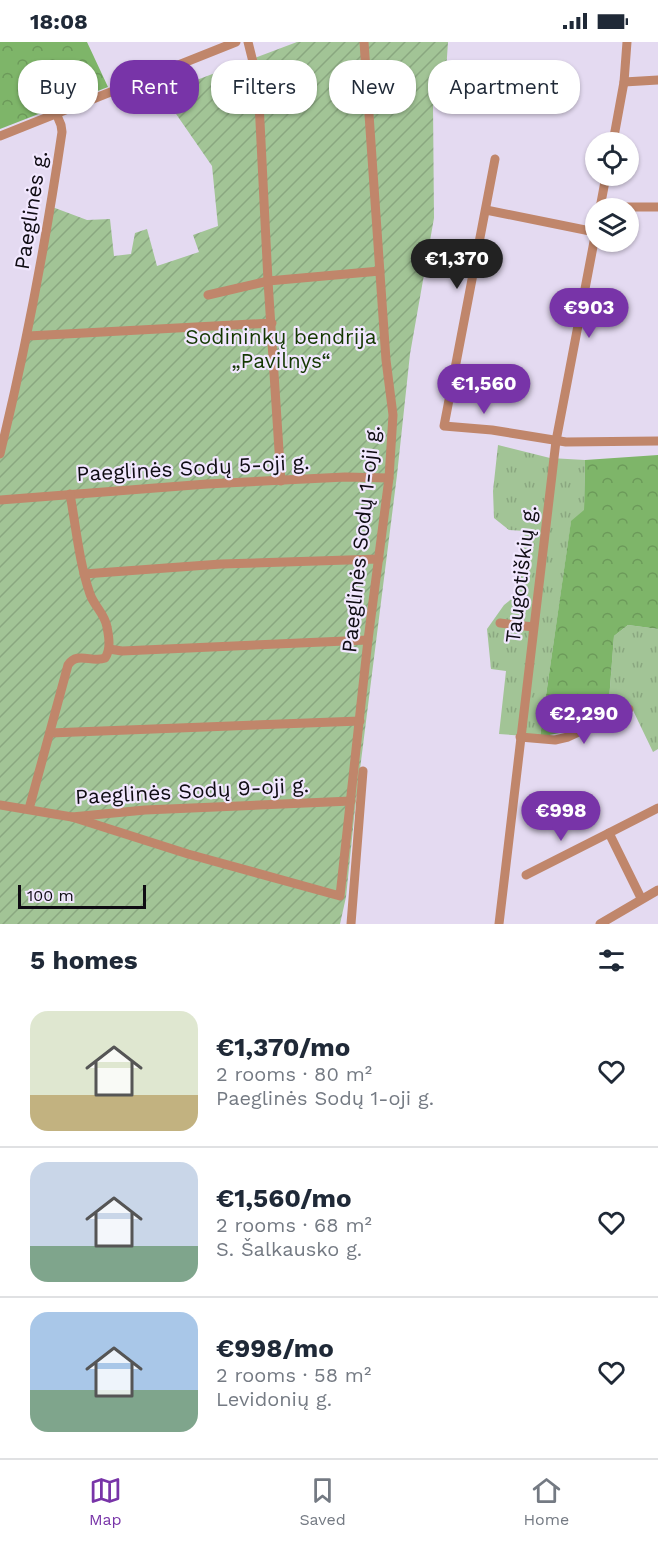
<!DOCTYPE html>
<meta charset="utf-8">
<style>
body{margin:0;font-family:"Work Sans",sans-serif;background:#f6f6f7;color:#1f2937;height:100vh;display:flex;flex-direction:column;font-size:22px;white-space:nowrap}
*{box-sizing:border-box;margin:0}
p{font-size:20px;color:#747a83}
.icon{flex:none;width:33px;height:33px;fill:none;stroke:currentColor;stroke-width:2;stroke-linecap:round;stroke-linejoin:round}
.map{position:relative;height:882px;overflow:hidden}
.side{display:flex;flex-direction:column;background:#fff;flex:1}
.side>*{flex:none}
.top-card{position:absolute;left:18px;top:18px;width:622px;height:54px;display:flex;gap:12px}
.controls{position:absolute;left:585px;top:90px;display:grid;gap:12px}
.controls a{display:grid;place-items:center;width:54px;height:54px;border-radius:50%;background:#fff;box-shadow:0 2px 4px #0004;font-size:30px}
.scale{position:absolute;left:18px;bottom:15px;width:128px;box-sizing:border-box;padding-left:6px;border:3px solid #0f0c13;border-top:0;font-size:16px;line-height:21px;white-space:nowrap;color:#0f0c13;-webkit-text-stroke:4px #f1e7fe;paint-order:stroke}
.price{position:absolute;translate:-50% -51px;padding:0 14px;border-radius:21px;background:#7834a8;color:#fff;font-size:20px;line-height:39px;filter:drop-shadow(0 2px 3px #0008)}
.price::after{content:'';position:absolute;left:50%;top:36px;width:18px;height:14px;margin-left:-9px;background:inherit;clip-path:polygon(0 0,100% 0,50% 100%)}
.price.active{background:#222;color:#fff}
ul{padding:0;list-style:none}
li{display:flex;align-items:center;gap:18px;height:150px;padding:0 30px}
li+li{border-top:2px solid #e0e1e3}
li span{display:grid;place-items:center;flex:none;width:168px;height:120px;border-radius:18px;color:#555}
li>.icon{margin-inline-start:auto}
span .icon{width:72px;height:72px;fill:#fffc;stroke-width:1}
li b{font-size:26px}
h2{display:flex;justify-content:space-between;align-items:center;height:72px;padding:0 30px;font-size:26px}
.tag{padding:0 21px;border-radius:24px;background:#fff;box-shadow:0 2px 4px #0004;font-size:21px;line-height:54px}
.tag.active{background:#7834a8;color:#fff}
.status{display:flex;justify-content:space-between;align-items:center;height:42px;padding:0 30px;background:#fff;direction:ltr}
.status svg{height:16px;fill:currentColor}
.menu{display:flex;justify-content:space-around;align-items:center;height:84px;border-top:2px solid #e0e1e3;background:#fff;font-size:16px;color:#747a83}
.menu a{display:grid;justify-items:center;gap:3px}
.menu .active{color:#7834a8}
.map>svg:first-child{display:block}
.grass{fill:url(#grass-tufts)}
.forest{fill:url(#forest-crowns)}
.garden{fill:url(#garden-furrows)}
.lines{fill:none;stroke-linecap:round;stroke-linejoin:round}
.minor{stroke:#c0866b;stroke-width:9}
.labels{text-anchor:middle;stroke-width:4.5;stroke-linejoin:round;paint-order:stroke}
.street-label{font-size:21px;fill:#0f0c13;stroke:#f1e7fe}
.park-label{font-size:21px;fill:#143802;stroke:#f1e7fe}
</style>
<div class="status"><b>18:08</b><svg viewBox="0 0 49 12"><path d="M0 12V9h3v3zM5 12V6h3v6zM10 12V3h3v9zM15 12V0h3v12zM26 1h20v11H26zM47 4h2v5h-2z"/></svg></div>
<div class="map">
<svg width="658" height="882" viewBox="0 0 658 882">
<defs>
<pattern id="grass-tufts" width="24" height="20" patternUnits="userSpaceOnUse" patternTransform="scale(1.5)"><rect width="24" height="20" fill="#a2c496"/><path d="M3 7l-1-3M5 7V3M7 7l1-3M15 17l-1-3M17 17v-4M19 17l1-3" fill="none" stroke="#8aa780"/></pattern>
<pattern id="forest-crowns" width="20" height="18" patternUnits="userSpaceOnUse" patternTransform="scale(1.5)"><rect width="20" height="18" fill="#7eb569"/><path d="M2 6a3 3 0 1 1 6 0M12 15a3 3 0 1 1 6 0" fill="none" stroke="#6c9a5a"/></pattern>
<pattern id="garden-furrows" width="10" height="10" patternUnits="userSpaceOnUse" patternTransform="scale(1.5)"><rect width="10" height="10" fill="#a2c496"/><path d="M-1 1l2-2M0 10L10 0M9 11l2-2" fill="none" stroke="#8aa780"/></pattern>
</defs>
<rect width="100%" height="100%" fill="#e4daf1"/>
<g class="grass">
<path d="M498,403L550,416L585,418L584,469L571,480L540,695L499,692L506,629L491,627L487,587L504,563L518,552L525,489L509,488L494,476L493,449Z"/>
<path d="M628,583L658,587V707L653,710L629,660L608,671L614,594Z"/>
</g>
<g class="forest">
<path d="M0,0H87L108,45L0,87Z"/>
<path d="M658,413V587L628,583L614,594L608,671L564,690L540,695L571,479L584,468L585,418Z"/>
</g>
<path class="garden" d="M297,0H448L444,60L433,63L434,176L410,312L397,433L355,767L346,855L340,882H0V402L24,301L47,163L87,178L110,177L114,214L131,212L135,191L147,187L157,224L199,210L193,193L218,184L212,124L174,69L175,68L165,50Z"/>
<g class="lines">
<g class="minor">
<path d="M248,0L258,40L268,239L281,439"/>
<path d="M624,40L658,38"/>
<path d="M0,94L236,0"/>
<path d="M613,100L624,40L627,0"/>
<path d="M495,117L444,384L492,388L566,400L658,399"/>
<path d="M622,165H658"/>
<path d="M600,166L606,134"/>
<path d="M486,168L595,190"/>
<path d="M208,253L268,239L380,229"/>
<path d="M28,294L272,281"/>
<path d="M0,412C26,306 46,199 62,90L61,83L56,71"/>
<path d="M0,458L207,442L345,435L389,436"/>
<path d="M84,532L221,522L379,517"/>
<path d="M500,581L533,585"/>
<path d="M109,607L122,609L368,598"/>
<path d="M50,691L360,679"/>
<path d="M520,695L555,698L568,695L629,667"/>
<path d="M0,763L72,775L145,768L351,759"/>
<path d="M29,767L68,623C77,609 92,621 105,616C111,607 109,595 107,585C105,572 94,564 90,552C79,520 76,485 70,452"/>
<path d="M72,775L188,812L340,854L368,598L389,436L393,373L386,318L364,0"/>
<path d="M526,833L609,791"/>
<path d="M641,856L609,791L658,766"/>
<path d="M351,882L363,729"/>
<path d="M499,882L556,399L596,189"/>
<path d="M600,882L658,848"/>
</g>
</g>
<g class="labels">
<g class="street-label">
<text transform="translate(31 168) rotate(-81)" y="7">Paeglinės g.</text>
<text transform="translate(193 426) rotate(-3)" y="7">Paeglinės Sodų 5-oji g.</text>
<text transform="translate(361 497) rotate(-84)" y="7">Paeglinės Sodų 1-oji g.</text>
<text transform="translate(521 532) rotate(-83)" y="7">Taugotiškių g.</text>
<text transform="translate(192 749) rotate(-3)" y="7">Paeglinės Sodų 9-oji g.</text>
</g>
<g class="park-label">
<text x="281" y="302">Sodininkų bendrija<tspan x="281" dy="24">„Pavilnys“</tspan></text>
</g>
</g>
</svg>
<div class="controls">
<a><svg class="icon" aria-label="locate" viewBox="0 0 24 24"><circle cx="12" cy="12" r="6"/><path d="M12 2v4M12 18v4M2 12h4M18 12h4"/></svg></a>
<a><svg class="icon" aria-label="layers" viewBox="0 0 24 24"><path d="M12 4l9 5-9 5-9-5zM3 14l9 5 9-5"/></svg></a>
</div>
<div class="scale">100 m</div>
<b class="price active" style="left:457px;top:248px">€1,370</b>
<b class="price" style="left:589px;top:297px">€903</b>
<b class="price" style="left:484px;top:373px">€1,560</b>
<b class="price" style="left:584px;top:703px">€2,290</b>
<b class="price" style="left:561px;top:800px">€998</b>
<div class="top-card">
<a class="tag">Buy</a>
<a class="tag active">Rent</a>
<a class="tag">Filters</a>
<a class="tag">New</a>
<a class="tag">Apartment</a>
</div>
</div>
<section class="side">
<h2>5 homes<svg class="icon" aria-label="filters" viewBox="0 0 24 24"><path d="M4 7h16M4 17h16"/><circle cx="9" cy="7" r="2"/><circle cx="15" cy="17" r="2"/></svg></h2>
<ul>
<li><span style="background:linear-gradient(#dfe7d0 70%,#c2b280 0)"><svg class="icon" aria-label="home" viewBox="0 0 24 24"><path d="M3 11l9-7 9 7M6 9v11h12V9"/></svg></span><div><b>€1,370/mo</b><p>2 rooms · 80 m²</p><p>Paeglinės Sodų 1-oji g.</p></div><svg class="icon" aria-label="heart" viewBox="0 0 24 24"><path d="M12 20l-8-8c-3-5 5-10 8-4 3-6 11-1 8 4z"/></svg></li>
<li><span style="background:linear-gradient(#c9d6e8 70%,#7fa58c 0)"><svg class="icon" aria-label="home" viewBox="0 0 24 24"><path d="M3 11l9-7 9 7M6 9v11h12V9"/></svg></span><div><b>€1,560/mo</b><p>2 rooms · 68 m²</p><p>S. Šalkausko g.</p></div><svg class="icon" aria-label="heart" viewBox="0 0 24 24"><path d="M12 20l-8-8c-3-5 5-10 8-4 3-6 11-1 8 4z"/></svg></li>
<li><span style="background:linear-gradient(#a9c7e8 65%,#7fa58c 0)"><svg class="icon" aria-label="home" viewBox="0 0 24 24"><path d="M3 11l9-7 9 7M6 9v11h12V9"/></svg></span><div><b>€998/mo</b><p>2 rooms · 58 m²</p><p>Levidonių g.</p></div><svg class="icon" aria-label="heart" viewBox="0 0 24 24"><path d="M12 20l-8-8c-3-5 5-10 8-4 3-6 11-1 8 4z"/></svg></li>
</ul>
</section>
<nav class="menu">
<a class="active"><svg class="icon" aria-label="map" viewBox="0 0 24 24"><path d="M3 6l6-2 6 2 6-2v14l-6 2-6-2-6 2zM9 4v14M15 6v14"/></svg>Map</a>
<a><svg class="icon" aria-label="saved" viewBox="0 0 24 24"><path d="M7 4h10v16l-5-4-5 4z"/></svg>Saved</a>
<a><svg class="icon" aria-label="home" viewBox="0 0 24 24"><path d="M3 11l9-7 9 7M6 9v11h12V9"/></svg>Home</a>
</nav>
